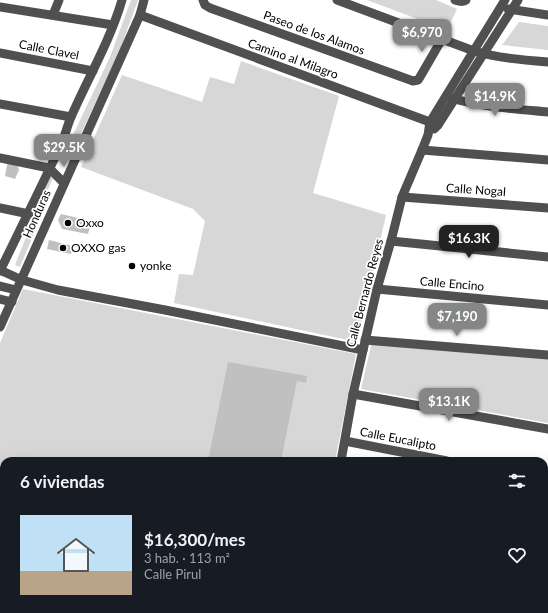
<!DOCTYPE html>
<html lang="es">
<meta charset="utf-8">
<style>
body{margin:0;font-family:Lato,sans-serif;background:#20242c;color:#f1f3f6;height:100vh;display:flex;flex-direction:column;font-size:15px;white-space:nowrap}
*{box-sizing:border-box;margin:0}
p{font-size:13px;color:#9ea1a6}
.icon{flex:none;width:22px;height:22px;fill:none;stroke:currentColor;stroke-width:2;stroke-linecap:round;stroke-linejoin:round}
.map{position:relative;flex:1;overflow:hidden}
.sheet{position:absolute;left:0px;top:457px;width:548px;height:156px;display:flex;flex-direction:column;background:#171b24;border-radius:12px 12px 0 0;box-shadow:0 4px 16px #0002}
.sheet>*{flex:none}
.price{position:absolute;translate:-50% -34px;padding:0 9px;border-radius:8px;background:#858687;color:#fff;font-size:13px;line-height:26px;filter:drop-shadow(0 1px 2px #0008)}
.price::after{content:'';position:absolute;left:50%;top:24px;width:12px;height:9px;margin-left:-6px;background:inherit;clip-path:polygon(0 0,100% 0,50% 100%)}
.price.selected{background:#222;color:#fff}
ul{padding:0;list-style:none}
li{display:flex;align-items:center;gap:12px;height:100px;padding:0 20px}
li span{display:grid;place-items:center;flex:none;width:112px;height:80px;border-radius:0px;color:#555}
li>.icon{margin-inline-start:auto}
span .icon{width:48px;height:48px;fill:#fffc;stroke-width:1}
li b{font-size:17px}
h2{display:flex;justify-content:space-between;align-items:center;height:48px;padding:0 20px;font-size:17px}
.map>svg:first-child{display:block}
.green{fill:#d7d7d7}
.building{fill:#c0c0c0}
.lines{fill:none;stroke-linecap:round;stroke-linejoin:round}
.minor{stroke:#505050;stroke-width:9}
.poi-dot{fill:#000;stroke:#fff;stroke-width:1.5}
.labels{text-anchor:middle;stroke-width:3.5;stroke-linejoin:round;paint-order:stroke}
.street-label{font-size:12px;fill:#000;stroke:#fff}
.poi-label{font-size:12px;fill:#000;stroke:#fff;text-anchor:start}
</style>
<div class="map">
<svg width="548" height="613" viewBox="0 0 548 613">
<rect width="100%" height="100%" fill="#fff"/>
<g class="green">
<path d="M131,0H138L120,50L78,140L73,135L110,57Z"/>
<path d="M367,0H436L457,9L447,30Z"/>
<path d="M519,22L548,26V50L502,45Z"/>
<path d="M241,61L339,96L313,193L386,215L357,342L174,303L179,274L193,275L205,221L193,209L81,167L122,75L202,102L210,77L234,84Z"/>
<path d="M50,177L53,178L43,201L44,210L20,267L15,265Z"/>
<path d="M23,289L356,354L335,461H4V473L0,472V343Z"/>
<path d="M372,342L548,356V423L361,389Z"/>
<path d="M438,609H502L501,613H431Z"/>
</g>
<g class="building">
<path d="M8,160L16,162L19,170L15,179L5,176Z"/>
<path d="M61,214L91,221L88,234L62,229L58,220Z"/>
<path d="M49,240L73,246L71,254L47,249Z"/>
<path d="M228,362L307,376L306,383L297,381L281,461H208Z"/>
<path d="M3,574H4V609H255V613H0V597Z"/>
</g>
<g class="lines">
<g class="minor">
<path d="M203,0L205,5L210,8L413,81L418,80L420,77L442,39"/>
<path d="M337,0L474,51C498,58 523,60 548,62"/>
<path d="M455,0C458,1 463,3 466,0"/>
<path d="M0,7L113,25"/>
<path d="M508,9L548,15"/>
<path d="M53,15L59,0"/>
<path d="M140,15L438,125"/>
<path d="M0,53L93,71"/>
<path d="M451,98C482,107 516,109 548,112"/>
<path d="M0,104L71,117"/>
<path d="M434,129L438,125L518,0"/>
<path d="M63,139L80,148"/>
<path d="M422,150L548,160"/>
<path d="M0,158L49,168L64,183"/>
<path d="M402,197L548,208"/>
<path d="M0,208L29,214"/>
<path d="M391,241L548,257"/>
<path d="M0,270L22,280L58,290L165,310L363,350"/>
<path d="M0,271C21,227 43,184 63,140C66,132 68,124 71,117C88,78 110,41 122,0"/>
<path d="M0,286L16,290"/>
<path d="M377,289L548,305"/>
<path d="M0,299L12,302"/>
<path d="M0,327L140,15L144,0"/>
<path d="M365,340L548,355"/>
<path d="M353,394L548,429"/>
<path d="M345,441L447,461"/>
<path d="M341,461L353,394L377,289L391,241L402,197L422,150L428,135L430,122L505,0"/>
<path d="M544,480L548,481"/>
<path d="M544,529L548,530"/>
<path d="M544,546L548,544"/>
<path d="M314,613L315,609"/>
<path d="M429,613L436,609"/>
<path d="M510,613L511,609"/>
</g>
</g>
<g class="poi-dot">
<circle cx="68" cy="223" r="4"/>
<circle cx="63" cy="248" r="4"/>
<circle cx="132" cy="266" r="4"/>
</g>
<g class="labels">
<g class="street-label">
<text transform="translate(314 33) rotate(20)" y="4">Paseo de los Alamos</text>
<text transform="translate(49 50) rotate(11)" y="4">Calle Clavel</text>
<text transform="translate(293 59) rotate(20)" y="4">Camino al Milagro</text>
<text transform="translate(476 190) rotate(4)" y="4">Calle Nogal</text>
<text transform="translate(37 214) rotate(-66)" y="4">Honduras</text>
<text transform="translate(452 284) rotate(5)" y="4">Calle Encino</text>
<text transform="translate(365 293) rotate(-75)" y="4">Calle Bernardo Reyes</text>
<text transform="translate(398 439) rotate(11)" y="4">Calle Eucalipto</text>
</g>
<g class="poi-label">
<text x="76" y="227">Oxxo</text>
<text x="71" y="252">OXXO gas</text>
<text x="140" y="270">yonke</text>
</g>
</g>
</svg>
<b class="price" style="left:422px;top:53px">$6,970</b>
<b class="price" style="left:495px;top:117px">$14.9K</b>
<b class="price" style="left:64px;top:168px">$29.5K</b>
<b class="price selected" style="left:469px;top:259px">$16.3K</b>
<b class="price" style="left:457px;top:337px">$7,190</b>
<b class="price" style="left:449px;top:422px">$13.1K</b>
<section class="sheet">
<h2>6 viviendas<svg class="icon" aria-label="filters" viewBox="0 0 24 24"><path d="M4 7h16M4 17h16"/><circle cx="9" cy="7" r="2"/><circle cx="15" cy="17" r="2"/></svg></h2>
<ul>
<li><span style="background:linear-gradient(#bfe0f5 70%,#b9a48a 0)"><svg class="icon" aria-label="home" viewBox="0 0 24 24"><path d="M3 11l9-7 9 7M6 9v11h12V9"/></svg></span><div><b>$16,300/mes</b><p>3 hab. · 113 m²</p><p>Calle Pirul</p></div><svg class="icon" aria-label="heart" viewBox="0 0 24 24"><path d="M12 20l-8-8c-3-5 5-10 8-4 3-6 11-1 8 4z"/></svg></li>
</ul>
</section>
</div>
